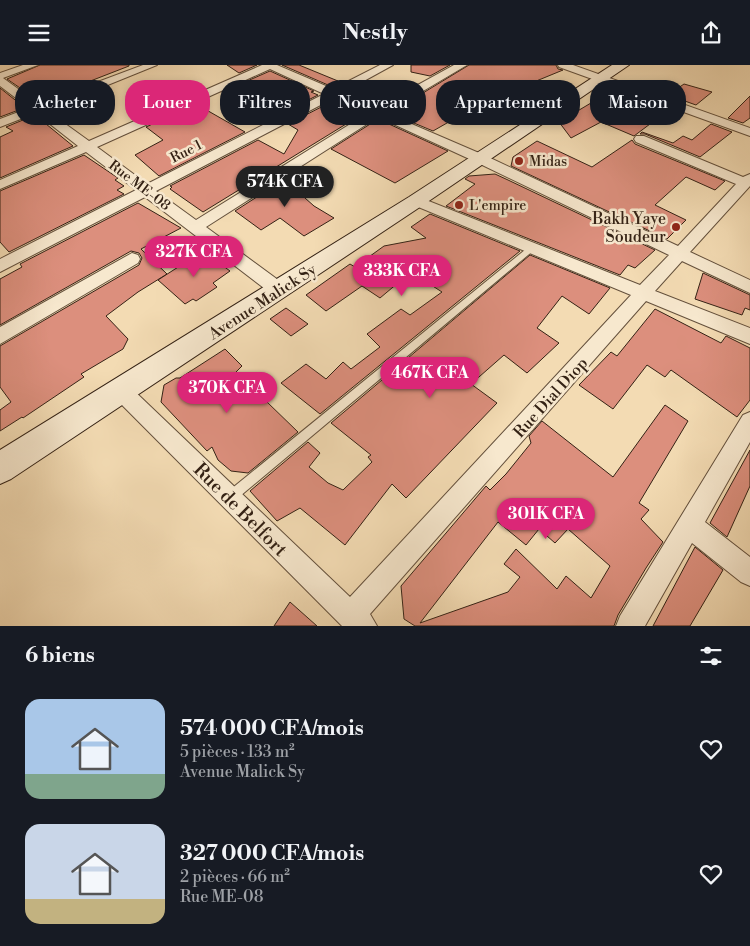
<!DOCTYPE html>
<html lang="fr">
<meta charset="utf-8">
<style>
body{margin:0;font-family:"Libre Bodoni",serif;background:#242831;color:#f1f3f6;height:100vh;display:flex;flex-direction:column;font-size:19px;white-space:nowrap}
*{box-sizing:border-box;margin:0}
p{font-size:16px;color:#9ea1a6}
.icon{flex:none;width:28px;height:28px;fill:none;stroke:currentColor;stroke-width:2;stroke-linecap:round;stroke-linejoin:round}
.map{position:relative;height:561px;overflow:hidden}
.panel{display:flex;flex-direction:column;background:#171b24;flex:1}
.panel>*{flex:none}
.top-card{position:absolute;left:15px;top:15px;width:720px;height:45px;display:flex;gap:10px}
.price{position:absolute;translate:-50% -42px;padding:0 11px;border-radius:18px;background:#db2777;color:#fff;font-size:16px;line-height:32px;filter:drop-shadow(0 1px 2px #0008)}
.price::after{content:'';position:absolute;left:50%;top:30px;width:15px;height:11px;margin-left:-8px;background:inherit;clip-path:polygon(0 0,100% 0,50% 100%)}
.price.current{background:#222;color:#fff}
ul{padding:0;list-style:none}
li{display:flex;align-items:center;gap:15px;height:125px;padding:0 25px}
li span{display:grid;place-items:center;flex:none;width:140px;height:100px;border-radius:15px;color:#555}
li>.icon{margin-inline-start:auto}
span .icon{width:60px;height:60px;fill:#fffc;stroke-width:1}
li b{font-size:21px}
h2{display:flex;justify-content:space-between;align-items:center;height:60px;padding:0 25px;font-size:21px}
.tag{padding:0 18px;border-radius:20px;background:#171b24;box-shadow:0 2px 8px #0003;font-size:18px;line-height:45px}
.tag.current{background:#db2777;color:#fff}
header{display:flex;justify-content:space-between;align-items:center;height:65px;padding:0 25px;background:#171b24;font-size:22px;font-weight:700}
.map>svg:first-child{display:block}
.building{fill:#dc8f7d;stroke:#342215;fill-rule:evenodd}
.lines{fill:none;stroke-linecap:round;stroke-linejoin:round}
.service-casing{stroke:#64503c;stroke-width:2}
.minor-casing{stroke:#64503c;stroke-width:2}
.secondary-casing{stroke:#342215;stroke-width:2}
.service{fill:#f7e8ce;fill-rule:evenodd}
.minor{fill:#f7e8ce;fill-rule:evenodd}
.secondary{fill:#f7e8ce;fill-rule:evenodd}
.poi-dot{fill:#8f2418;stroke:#f7e8ce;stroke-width:2}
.labels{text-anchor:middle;stroke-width:5;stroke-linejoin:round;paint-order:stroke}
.far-street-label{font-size:14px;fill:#342215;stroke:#f7e8ce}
.far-poi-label{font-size:14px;fill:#342215;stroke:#f7e8ce;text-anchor:start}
.poi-label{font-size:16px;fill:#342215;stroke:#f7e8ce;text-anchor:end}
.street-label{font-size:16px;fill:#342215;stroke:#f7e8ce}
.near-street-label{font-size:19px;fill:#342215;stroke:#f7e8ce}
</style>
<header><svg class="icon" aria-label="menu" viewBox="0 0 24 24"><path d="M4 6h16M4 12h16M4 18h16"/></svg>Nestly<svg class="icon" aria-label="share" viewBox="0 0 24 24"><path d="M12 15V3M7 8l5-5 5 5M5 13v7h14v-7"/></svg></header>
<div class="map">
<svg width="750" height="561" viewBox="0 0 750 561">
<rect width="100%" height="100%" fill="#f3dbb3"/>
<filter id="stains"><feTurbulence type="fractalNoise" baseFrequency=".004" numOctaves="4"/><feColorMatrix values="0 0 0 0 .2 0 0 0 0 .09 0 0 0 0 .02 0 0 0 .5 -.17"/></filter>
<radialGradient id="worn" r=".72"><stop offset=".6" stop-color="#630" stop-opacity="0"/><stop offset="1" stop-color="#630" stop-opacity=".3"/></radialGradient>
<g class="building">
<path d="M40,0H129V1L39,36L7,14Z"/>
<path d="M227,0H257L239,8Z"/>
<path d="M282,0H299L338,16L328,20Z"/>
<path d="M411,0H450L430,11L411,7Z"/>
<path d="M469,0H556L558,4L563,5L529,19L547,26L528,37L524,36L498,51L482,44L467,53L461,50L433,66L390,48Z"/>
<path d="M270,6L314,26L311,27L318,30L275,52L229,24Z"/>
<path d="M684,19L712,27L696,40L668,30Z"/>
<path d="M0,23L24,42V43L0,52Z"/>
<path d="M615,24L670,44L634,71L601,57L571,73L559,57L596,35L593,34L607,25Z"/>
<path d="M750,31V53L743,58L728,53Z"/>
<path d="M333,36L364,48L203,147L170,124L172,122L170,121L258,75L284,89L298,65L288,59Z"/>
<path d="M196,39L245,67L159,111L135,90L163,75L146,62Z"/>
<path d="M35,50L73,81L0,113V72L13,66L6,62Z"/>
<path d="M378,54L448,86L395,118L331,84Z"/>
<path d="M711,59L732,67L700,92L645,69H640L642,67L673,78L683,71L692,75Z"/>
<path d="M632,75L635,79L725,116L715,125L686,112L655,140L686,155L667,174L511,101L513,92L537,76L592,102Z"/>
<path d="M84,90L118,113L115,115L124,121L117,125L124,129L9,187L0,177V126Z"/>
<path d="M294,108L307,118L296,125L314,141L334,153L304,171L280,153L261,165L235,146Z"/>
<path d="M495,109L508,115L655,185L635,203L628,200L620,210L446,141L475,119L465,114L469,111Z"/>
<path d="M138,138L181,163L141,184L167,209L138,227L106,251L128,274L123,284L81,309L84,312L23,353L22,352L0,366V345L11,337L0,322V281L139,200L142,193L139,188L131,186L0,260V214L22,202L20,199Z"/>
<path d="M430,149L520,186L320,349L281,318L306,299L326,314L343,297L351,304L380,282L367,269L401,244L410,250L442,227L411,207L380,233L362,221L326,246L306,230L350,199L355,202L384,181L426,173L411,162Z"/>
<path d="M203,186L230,206L213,218L217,222L196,236L193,234L185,239L158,215Z"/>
<path d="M530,190L610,223L589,249L562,231L537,263L559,278L527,308L504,290L471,319L497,338L406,433L392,419L345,480L300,443L277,456L250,426L308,377L320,388L309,402L328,418L343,425L372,397L368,392L371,390L331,358Z"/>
<path d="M703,208L750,230V245L745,243L742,250L695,234Z"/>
<path d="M286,243L308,259L291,271L270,254Z"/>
<path d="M655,244L721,278L726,271L750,283V335L737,352L671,305L665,312L647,300L613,344L579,320L611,287L617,291Z"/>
<path d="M225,284L242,301L236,307L298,367L248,408L231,406L218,395L212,382L207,386L161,337L164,320L176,313H180Z"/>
<path d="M665,340L688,356L639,438L649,445L641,454L663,477L646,503L618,550L614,561H415L404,554L401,521L486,421L490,425L506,409L531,378L529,371L542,356L613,412ZM498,457L526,480L539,464L555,478L568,464L610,501L591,533L566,511L557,524L516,484L504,499L520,512L508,527L420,558Z"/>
<path d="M750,385V421L727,472L710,458Z"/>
<path d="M695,482L723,505L690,561H653Z"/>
<path d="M290,537L317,561H274Z"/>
</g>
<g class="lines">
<defs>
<path id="service" d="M531,180L534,181V185L233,437L229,438L225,437L224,433L225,429Z"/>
<g id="minor">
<path d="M23,0H38L3,13L39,39L143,0H157L46,45L89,76L262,0H277L333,24L380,0H393L342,28L376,43L454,0H467L386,48L486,91L678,181L736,119L636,77L634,74L636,71H644L743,112L750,109V121L690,187L750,215V228L682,196L655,226L750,263V279L646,236L370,549L377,561H342L114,332L111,326L114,320L121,317L128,320L350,532L631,230L411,139L409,136L411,133H421L640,220L669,190L476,97L378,52L206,162L285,220L288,225L285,230L279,231L273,230L145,132L0,207V194L136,125L86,87L0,124V115L78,81L36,48L0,62V54L29,43L0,21V8ZM270,4L324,29L147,119L97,82ZM334,33L368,48L196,155L156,126Z"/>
<path d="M558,0H573L750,63V71L559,2Z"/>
<path d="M132,188L138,190L140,194L138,198L0,279V262Z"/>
<path d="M750,347V377L705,457L750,492V521L741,517L692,478L645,561H616L620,551L743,350Z"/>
</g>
<path id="secondary" d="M612,0H629L423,140L11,414L0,419V385L409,132Z"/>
</defs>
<use href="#service" class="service-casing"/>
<use href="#minor" class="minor-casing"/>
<use href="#secondary" class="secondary-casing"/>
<use href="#service" class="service"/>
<use href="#minor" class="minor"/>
<use href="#secondary" class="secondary"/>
</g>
<g class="poi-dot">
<circle cx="519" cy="96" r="5"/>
<circle cx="459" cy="140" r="5"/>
<circle cx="676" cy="162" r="5"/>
</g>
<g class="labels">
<g class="far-street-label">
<text transform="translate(186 86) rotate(-27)" y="5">Rue 1</text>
<text transform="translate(140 120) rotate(37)" y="5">Rue ME-08</text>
</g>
<g class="far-poi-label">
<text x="529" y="101">Midas</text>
<text x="469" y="145">L'empire</text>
</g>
<g class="poi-label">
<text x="666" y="159">Bakh Yaye<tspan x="666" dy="18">Soudeur</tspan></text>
</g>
<g class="street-label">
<text transform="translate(262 236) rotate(-33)" y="6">Avenue Malick Sy</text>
<text transform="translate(550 332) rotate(-48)" y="6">Rue Dial Diop</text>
</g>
<g class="near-street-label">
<text transform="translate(241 444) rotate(45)" y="7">Rue de Belfort</text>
</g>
</g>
<rect width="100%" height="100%" filter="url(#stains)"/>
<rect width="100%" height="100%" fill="url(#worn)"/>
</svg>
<b class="price current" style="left:285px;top:143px">574K CFA</b>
<b class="price" style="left:194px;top:213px">327K CFA</b>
<b class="price" style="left:402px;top:232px">333K CFA</b>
<b class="price" style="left:430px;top:334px">467K CFA</b>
<b class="price" style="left:227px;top:349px">370K CFA</b>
<b class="price" style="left:546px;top:475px">301K CFA</b>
<div class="top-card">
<a class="tag">Acheter</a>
<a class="tag current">Louer</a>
<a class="tag">Filtres</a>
<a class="tag">Nouveau</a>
<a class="tag">Appartement</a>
<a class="tag">Maison</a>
</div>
</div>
<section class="panel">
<h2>6 biens<svg class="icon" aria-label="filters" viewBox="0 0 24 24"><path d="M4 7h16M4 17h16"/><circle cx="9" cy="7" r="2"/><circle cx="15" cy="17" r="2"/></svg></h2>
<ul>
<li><span style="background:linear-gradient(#a9c7e8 75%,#7fa58c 0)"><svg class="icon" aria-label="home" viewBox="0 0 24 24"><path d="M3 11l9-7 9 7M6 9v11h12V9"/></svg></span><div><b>574 000 CFA/mois</b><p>5 pièces · 133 m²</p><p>Avenue Malick Sy</p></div><svg class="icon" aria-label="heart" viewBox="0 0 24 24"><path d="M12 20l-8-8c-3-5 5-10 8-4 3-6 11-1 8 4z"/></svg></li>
<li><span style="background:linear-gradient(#c9d6e8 75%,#c2b280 0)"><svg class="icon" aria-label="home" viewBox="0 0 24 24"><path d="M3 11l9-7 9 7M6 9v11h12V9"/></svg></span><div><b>327 000 CFA/mois</b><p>2 pièces · 66 m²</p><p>Rue ME-08</p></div><svg class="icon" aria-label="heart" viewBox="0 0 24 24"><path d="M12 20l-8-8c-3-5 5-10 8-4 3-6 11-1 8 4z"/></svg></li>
</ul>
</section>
